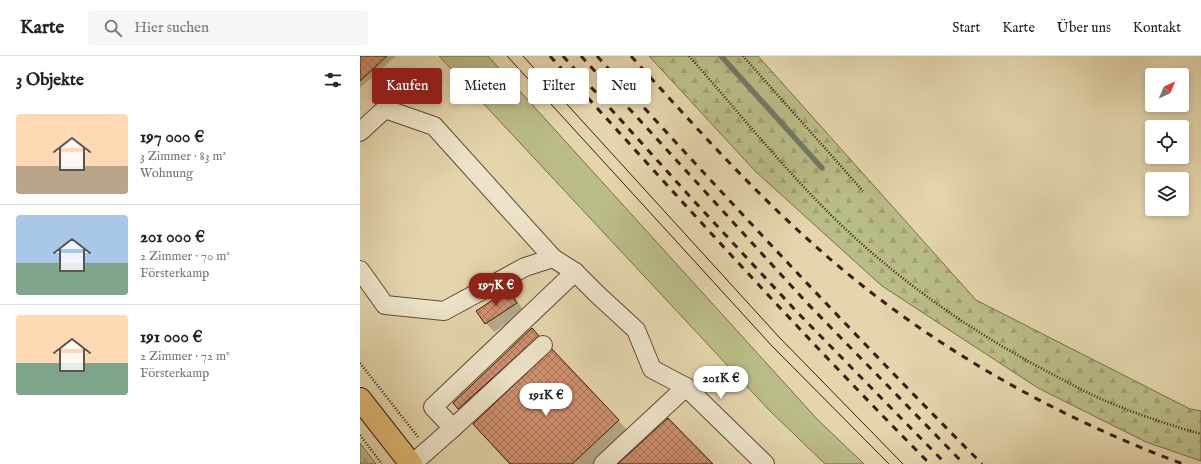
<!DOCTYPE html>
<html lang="de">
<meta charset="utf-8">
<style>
body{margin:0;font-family:"IM FELL English",serif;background:#f6f6f6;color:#222;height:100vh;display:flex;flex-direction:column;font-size:15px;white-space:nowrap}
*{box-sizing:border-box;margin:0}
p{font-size:13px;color:#767676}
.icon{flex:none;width:22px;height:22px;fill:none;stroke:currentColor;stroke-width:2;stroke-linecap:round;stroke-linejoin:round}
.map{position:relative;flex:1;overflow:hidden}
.details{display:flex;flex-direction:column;background:#fff;width:360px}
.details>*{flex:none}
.top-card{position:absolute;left:12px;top:12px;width:380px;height:36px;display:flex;gap:8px}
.needle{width:26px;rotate:44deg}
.buttons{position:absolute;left:785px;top:12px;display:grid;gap:8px}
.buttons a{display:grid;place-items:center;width:44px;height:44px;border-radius:4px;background:#fff;box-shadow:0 2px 6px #0003;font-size:20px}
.price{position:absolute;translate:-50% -34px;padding:0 9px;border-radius:14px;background:#fff;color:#222;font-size:13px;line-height:26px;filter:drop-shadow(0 1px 2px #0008)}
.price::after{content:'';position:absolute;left:50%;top:24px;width:12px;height:9px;margin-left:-6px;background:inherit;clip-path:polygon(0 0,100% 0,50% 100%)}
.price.current{background:#8f2418;color:#fff}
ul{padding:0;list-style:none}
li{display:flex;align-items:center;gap:12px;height:100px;padding:0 16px}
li+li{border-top:1px solid #e0e0e0}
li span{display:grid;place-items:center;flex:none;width:112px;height:80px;border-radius:4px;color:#555}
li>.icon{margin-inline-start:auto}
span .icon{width:48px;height:48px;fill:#fffc;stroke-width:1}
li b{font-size:17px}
h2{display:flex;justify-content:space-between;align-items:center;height:48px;padding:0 16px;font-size:17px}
.pill{padding:0 14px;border-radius:4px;background:#fff;box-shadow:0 2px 6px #0003;font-size:14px;line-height:36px}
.pill.current{background:#8f2418;color:#fff}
header{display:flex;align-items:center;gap:24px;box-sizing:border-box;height:56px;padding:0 20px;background:#fff;border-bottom:1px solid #e0e0e0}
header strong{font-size:19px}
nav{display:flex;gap:22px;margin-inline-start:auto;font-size:14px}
.search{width:280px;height:36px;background:#f6f6f6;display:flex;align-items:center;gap:10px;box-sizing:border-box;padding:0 14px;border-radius:4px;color:#767676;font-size:15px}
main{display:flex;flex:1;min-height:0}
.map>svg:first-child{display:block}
.green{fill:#b9bc86;stroke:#7a6c4c}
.forest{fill:url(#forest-firs);stroke:#7a6c4c}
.shadow{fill:#0003}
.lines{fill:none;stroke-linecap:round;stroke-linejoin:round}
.stream{stroke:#727a69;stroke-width:5.5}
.building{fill:url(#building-cross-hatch);stroke:#3a1c11}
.minor-casing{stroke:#644a38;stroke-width:20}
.major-casing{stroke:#3a1c11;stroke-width:24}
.path{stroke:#3a1c11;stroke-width:2.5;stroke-dasharray:1 2;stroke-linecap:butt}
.minor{stroke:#ede4c9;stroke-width:18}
.major{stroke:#e2ba76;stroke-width:22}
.tram{stroke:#3a1c11;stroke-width:1}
.rail{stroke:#3a1c11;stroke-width:3;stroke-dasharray:7 7;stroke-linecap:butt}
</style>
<header>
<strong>Karte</strong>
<div class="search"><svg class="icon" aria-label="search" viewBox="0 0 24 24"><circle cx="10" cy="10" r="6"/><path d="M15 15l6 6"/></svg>Hier suchen</div>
<nav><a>Start</a><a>Karte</a><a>Über uns</a><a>Kontakt</a></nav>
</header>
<main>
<section class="details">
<h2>3 Objekte<svg class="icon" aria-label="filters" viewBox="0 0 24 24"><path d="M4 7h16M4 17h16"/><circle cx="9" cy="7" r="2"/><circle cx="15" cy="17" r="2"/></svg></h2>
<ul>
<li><span style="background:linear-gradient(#ffd9b3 65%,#b9a48a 0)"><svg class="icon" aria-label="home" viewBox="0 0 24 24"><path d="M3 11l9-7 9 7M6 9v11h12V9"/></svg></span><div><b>197 000 €</b><p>3 Zimmer · 83 m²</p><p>Wohnung</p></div></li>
<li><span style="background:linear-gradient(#a9c7e8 60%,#7fa58c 0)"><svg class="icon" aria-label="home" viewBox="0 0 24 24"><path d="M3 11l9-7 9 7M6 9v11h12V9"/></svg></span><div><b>201 000 €</b><p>2 Zimmer · 70 m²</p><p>Försterkamp</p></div></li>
<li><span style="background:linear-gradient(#ffd9b3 60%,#7fa58c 0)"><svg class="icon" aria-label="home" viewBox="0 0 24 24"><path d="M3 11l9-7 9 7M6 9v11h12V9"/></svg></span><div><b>191 000 €</b><p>2 Zimmer · 72 m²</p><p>Försterkamp</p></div></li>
</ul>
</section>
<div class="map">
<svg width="841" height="408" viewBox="0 0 841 408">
<defs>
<pattern id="forest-firs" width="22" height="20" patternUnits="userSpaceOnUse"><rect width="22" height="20" fill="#b9bc86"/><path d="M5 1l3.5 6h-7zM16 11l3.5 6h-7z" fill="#a0a173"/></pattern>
<pattern id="building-cross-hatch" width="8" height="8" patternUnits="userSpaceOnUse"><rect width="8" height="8" fill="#d1916f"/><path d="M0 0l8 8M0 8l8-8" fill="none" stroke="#ab765a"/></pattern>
</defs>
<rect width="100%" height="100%" fill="#e4d5ac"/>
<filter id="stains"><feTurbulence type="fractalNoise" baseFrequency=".005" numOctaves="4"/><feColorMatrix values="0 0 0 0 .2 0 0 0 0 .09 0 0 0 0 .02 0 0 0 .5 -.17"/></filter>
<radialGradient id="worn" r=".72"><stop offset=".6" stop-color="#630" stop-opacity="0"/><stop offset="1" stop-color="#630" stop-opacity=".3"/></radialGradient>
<path class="green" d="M79,0H128L457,363L504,408H465L409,354Z"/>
<g class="forest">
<path d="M289,0H398L616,244L830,353L841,355V405L786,386L678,332L522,230L395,115Z"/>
<path d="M0,387L16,408H0Z"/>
</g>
<g class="shadow">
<path d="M0,0H36L0,32Z"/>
<path d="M148,235L156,243L164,255L134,276L126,267Z"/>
<path d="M172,273L190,292L111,364L94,347Z"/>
<path d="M204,307L270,377L237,408H152Z"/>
</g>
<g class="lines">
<path class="stream" d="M361,0L462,112"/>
</g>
<g class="building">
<path d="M0,0H27L0,25Z"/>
<path d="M148,234L157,247L125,268L116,255Z"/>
<path d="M172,272L179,280L98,353L93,347Z"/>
<path d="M192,293L259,364L212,408H150L113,368Z"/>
<path d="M308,362L353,408H258Z"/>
</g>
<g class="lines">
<defs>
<g id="minor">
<path d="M0,76L25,53L74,70L193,202L215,216L238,239L276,274L292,313L326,331L405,408"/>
<path d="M0,214L25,249L84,255L165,211L193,202"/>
<path d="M93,372L183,289"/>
<path d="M52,408L93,372L73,351L215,216"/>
<path d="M243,408L326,331"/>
</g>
<path id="major" d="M0,343L51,408"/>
</defs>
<use href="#minor" class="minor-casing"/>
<use href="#major" class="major-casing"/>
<g class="path">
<path d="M329,0C383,61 434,126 493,180C552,234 618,279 688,316C711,328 734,341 758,350C785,361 813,370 841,378"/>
<path d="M383,0L503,135"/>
<path d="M0,307L58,381"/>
<path d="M0,379L22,408"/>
</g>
<use href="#minor" class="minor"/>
<use href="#major" class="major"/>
<g class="tram">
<path d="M147,0L412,290L529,408"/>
<path d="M163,0L419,281L543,408"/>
</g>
<g class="rail">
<path d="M190,0C315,138 439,276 570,408"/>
<path d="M203,0L334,145L438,257L586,408"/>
<path d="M221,0L447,247L604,408"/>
<path d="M237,0C363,139 490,275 622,408"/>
<path d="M271,0C330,65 388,130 453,188C560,284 688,358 823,408"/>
</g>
</g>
<rect width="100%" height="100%" filter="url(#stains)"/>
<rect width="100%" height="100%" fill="url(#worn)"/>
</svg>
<div class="buttons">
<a><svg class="needle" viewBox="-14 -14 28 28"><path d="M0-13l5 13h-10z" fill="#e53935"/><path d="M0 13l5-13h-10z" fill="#767676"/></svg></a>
<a><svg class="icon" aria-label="locate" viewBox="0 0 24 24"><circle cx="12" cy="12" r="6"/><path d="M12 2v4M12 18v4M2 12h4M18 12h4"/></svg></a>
<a><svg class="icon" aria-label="layers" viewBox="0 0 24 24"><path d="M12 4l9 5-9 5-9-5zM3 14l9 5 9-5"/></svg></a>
</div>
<b class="price current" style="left:136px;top:251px">197K €</b>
<b class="price" style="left:361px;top:344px">201K €</b>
<b class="price" style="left:186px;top:361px">191K €</b>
<div class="top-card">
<a class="pill current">Kaufen</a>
<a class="pill">Mieten</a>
<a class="pill">Filter</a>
<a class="pill">Neu</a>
</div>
</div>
</main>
